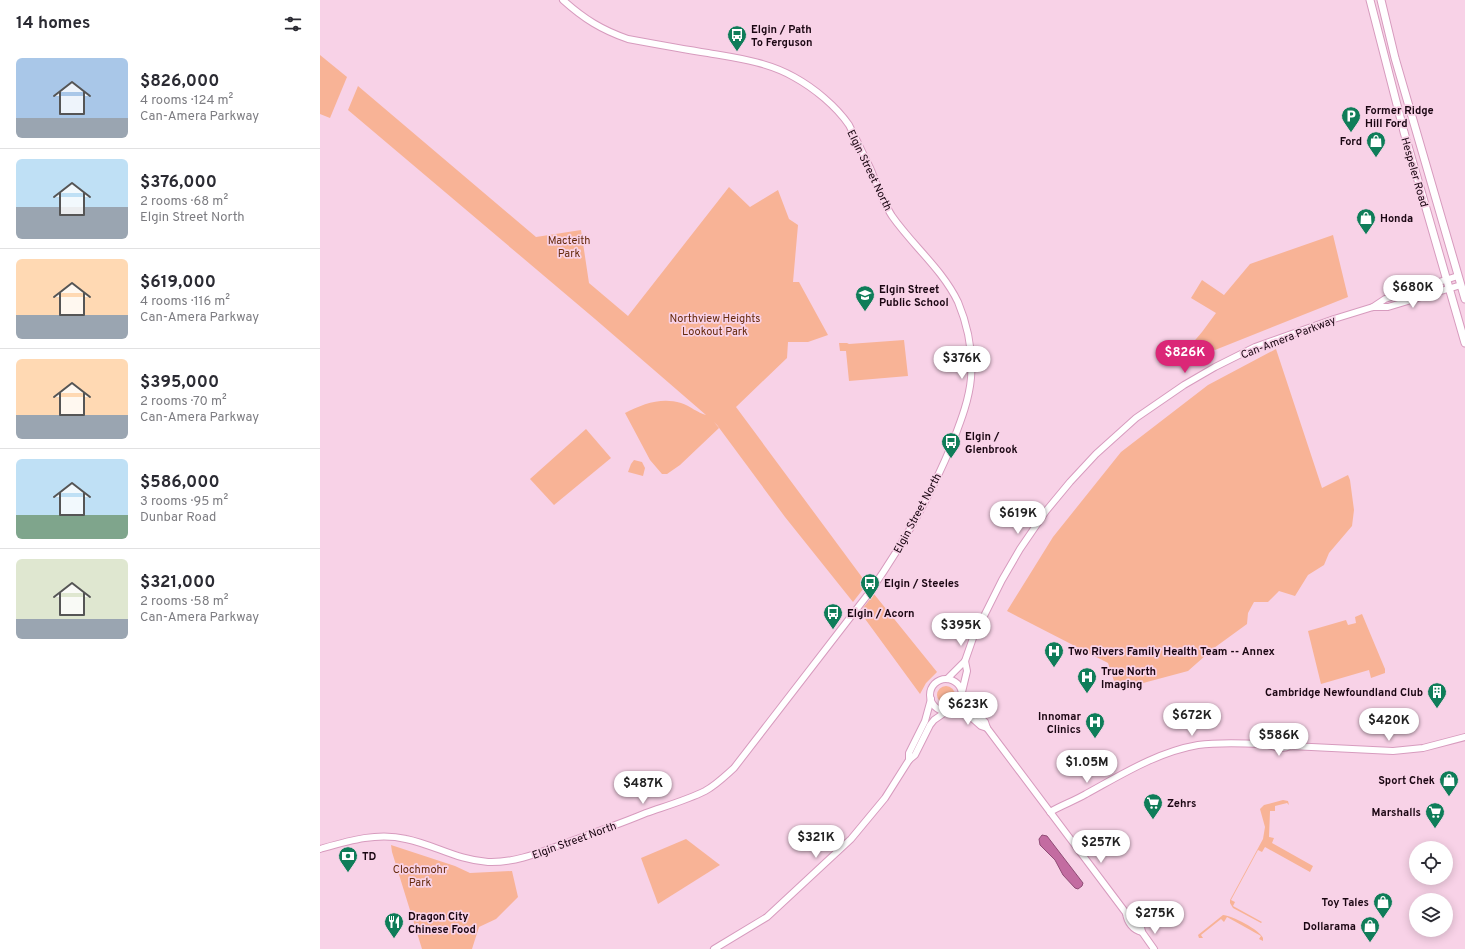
<!DOCTYPE html>
<meta charset="utf-8">
<style>
body{margin:0;font-family:Overpass,sans-serif;background:#f2f2f3;color:#2b2b33;height:100vh;display:flex;flex-direction:column;font-size:15px;white-space:nowrap}
*{box-sizing:border-box;margin:0}
p{font-size:13px;color:#7c7c81}
.icon{flex:none;width:22px;height:22px;fill:none;stroke:currentColor;stroke-width:2;stroke-linecap:round;stroke-linejoin:round}
.map{position:relative;flex:1;overflow:hidden}
.side{display:flex;flex-direction:column;background:#fff;width:320px}
.side>*{flex:none}
.buttons{position:absolute;left:1089px;top:841px;display:grid;gap:8px}
.buttons a{display:grid;place-items:center;width:44px;height:44px;border-radius:50%;background:#fff;box-shadow:0 2px 10px #0003;font-size:20px}
.price{position:absolute;translate:-50% -34px;padding:0 9px;border-radius:14px;background:#fff;color:#222;font-size:13px;line-height:26px;filter:drop-shadow(0 1px 2px #0008)}
.price::after{content:'';position:absolute;left:50%;top:24px;width:12px;height:9px;margin-left:-6px;background:inherit;clip-path:polygon(0 0,100% 0,50% 100%)}
.price.selected{background:#db2777;color:#fff}
ul{padding:0;list-style:none}
li{display:flex;align-items:center;gap:12px;height:100px;padding:0 16px}
li+li{border-top:1px solid #e1e1e2}
li span{display:grid;place-items:center;flex:none;width:112px;height:80px;border-radius:6px;color:#555}
li>.icon{margin-inline-start:auto}
span .icon{width:48px;height:48px;fill:#fffc;stroke-width:1}
li b{font-size:17px}
h2{display:flex;justify-content:space-between;align-items:center;height:48px;padding:0 16px;font-size:17px}
main{display:flex;flex:1;min-height:0}
.map>svg:first-child{display:block}
.green{fill:#f8b396}
.water{fill:#c36ca1;stroke:#904d76}
.lines{fill:none;stroke-linecap:round;stroke-linejoin:round}
.secondary-casing{stroke:#d79bbe;stroke-width:8}
.primary-casing{stroke:#d79bbe;stroke-width:9}
.secondary{stroke:#fff;stroke-width:6}
.primary{stroke:#fff;stroke-width:7}
.labels{text-anchor:middle;stroke-width:3.5;stroke-linejoin:round;paint-order:stroke}
.poi-label{font-size:11px;font-weight:bold;fill:#1a0612;stroke:#f8d2e7;text-anchor:start}
.street-label{font-size:11px;fill:#1a0612;stroke:#f8d2e7}
.park-label{font-size:11px;fill:#662a0c;stroke:#f8d2e7}
</style>
<main>
<section class="side">
<h2>14 homes<svg class="icon" aria-label="filters" viewBox="0 0 24 24"><path d="M4 7h16M4 17h16"/><circle cx="9" cy="7" r="2"/><circle cx="15" cy="17" r="2"/></svg></h2>
<ul>
<li><span style="background:linear-gradient(#a9c7e8 75%,#9aa5b1 0)"><svg class="icon" aria-label="home" viewBox="0 0 24 24"><path d="M3 11l9-7 9 7M6 9v11h12V9"/></svg></span><div><b>$826,000</b><p>4 rooms · 124 m²</p><p>Can-Amera Parkway</p></div></li>
<li><span style="background:linear-gradient(#bfe0f5 60%,#9aa5b1 0)"><svg class="icon" aria-label="home" viewBox="0 0 24 24"><path d="M3 11l9-7 9 7M6 9v11h12V9"/></svg></span><div><b>$376,000</b><p>2 rooms · 68 m²</p><p>Elgin Street North</p></div></li>
<li><span style="background:linear-gradient(#ffd9b3 70%,#9aa5b1 0)"><svg class="icon" aria-label="home" viewBox="0 0 24 24"><path d="M3 11l9-7 9 7M6 9v11h12V9"/></svg></span><div><b>$619,000</b><p>4 rooms · 116 m²</p><p>Can-Amera Parkway</p></div></li>
<li><span style="background:linear-gradient(#ffd9b3 70%,#9aa5b1 0)"><svg class="icon" aria-label="home" viewBox="0 0 24 24"><path d="M3 11l9-7 9 7M6 9v11h12V9"/></svg></span><div><b>$395,000</b><p>2 rooms · 70 m²</p><p>Can-Amera Parkway</p></div></li>
<li><span style="background:linear-gradient(#bfe0f5 70%,#7fa58c 0)"><svg class="icon" aria-label="home" viewBox="0 0 24 24"><path d="M3 11l9-7 9 7M6 9v11h12V9"/></svg></span><div><b>$586,000</b><p>3 rooms · 95 m²</p><p>Dunbar Road</p></div></li>
<li><span style="background:linear-gradient(#dfe7d0 75%,#9aa5b1 0)"><svg class="icon" aria-label="home" viewBox="0 0 24 24"><path d="M3 11l9-7 9 7M6 9v11h12V9"/></svg></span><div><b>$321,000</b><p>2 rooms · 58 m²</p><p>Can-Amera Parkway</p></div></li>
</ul>
</section>
<div class="map">
<svg width="1145" height="949" viewBox="0 0 1145 949">
<rect width="100%" height="100%" fill="#f8d2e7"/>
<g class="green">
<path d="M0,55L27,77L10,118L0,114Z"/>
<path d="M38,86L216,237L261,230L269,283L308,316L409,187L430,207L458,190L469,219L478,225L473,282H479L508,335L488,342H468L467,358L416,407L547,584L533,602L465,517L397,425L394,422L399,428L360,465L347,474H342L330,460L305,413C323,404 341,397 361,403C370,406 378,413 386,415L275,319L28,110Z"/>
<path d="M1013,235L1028,297L895,350L885,346L862,366V362L859,359L882,332L896,313L871,298L882,280L904,295L930,264Z"/>
<path d="M584,340L588,376L529,381L526,351H520L519,343H527L529,344Z"/>
<path d="M956,349L1002,488L1028,475L1030,480L1034,510L1032,526L1009,553L1004,565L988,575L975,596L959,591L948,602H934L928,613L927,624L894,648L868,671L797,690L788,663L687,611L733,537L801,452L888,385Z"/>
<path d="M266,429L291,458L234,505L210,479Z"/>
<path d="M314,460L322,462L325,468L323,476L308,472L311,464Z"/>
<path d="M554,594L617,672L606,683L600,694L540,612Z"/>
<path d="M1042,614L1065,669V673L1051,678L1049,670L1001,684L988,631L1026,620L1028,625L1036,623L1035,617Z"/>
<circle cx="626" cy="695" r="9"/>
<path d="M963,800L968,801L969,805L967,803L955,806V811H950L949,837L954,838L952,843L993,866L990,872L945,847L942,852L938,850L911,900L915,902L913,906L942,922L941,923L913,908L910,903V900L943,839L945,827L940,809L944,805Z"/>
<path d="M366,839L400,865L338,904L321,858Z"/>
<path d="M71,845L135,866L150,873L192,871L198,897L176,919L159,927L152,949H102L72,852Z"/>
<path d="M903,915C911,915 940,930 943,938V941L939,939L941,936L907,917L904,922L901,919L881,935L883,938H879L878,935Z"/>
</g>
<path class="water" d="M722,835L727,836L763,883L762,886L758,889L755,888L743,875L735,860L720,845L719,839Z"/>
<g class="lines">
<defs>
<g id="secondary">
<path d="M1053,307L1065,299L1138,276"/>
<path d="M627,679L645,661"/>
<circle cx="626" cy="695" r="16"/>
<path d="M642,692L647,671L645,661L653,638L682,580L700,549L726,511L750,482L776,454L816,418L864,385L895,367L935,347L1014,319L1053,307H1068L1141,285"/>
<path d="M643,696L649,707L665,722L667,728L806,913C807,922 813,930 822,932"/>
<path d="M633,709L652,718L661,726L667,728"/>
<path d="M948,744C956,740 963,741 971,746"/>
<path d="M589,760V753L605,721L611,699"/>
<path d="M730,812C742,805 754,801 766,794C801,775 837,752 878,745C899,742 920,743 942,744C954,745 958,751 971,746L1073,751L1103,748L1145,737"/>
<path d="M0,849C28,841 57,832 86,839C115,845 137,860 168,862C195,863 221,852 246,843C273,833 300,824 326,813C346,806 367,800 385,791C396,785 405,776 414,768L549,593C582,546 610,497 632,444C640,423 649,401 651,378C653,352 648,326 638,302C622,269 593,246 572,216C563,202 557,186 551,170C547,161 542,152 538,143C535,137 532,131 529,125C516,106 494,88 474,77C448,62 417,58 388,53C362,49 335,44 308,39C282,30 264,19 243,0"/>
<path d="M806,913L812,915L821,927L822,932L834,949"/>
<path d="M394,949L447,917L531,839L565,798L589,760L595,755L610,725L614,720L627,711"/>
</g>
<g id="primary">
<path d="M1050,0L1084,132L1145,343"/>
<path d="M1061,0L1075,58L1145,299"/>
</g>
</defs>
<use href="#secondary" class="secondary-casing"/>
<use href="#primary" class="primary-casing"/>
<use href="#secondary" class="secondary"/>
<use href="#primary" class="primary"/>
</g>
<defs>
<symbol id="bus-pin" viewBox="-11 -11 22 30"><path d="M0 17L-7.5 6A9.5 9.5 0 1 1 7.5 6Z" fill="#0f7d59" stroke="#f8d2e7"/><path d="M-5-6H5V4H4V6H2V4H-2V6H-4V4H-5ZM-3.5-4V0h7V-4ZM-3.5 1.2v1.5H-2V1.2ZM2 1.2v1.5H3.5V1.2Z" fill="#fff"/></symbol>
<symbol id="parking-pin" viewBox="-11 -11 22 30"><path d="M0 17L-7.5 6A9.5 9.5 0 1 1 7.5 6Z" fill="#0f7d59" stroke="#f8d2e7"/><path d="M-3.5-5.5H1a3.5 3.5 0 0 1 0 7H-1V5.5H-3.5ZM-1-3.4V-.6H.8a1.4 1.4 0 0 0 0-2.8Z" fill="#fff"/></symbol>
<symbol id="shop-pin" viewBox="-11 -11 22 30"><path d="M0 17L-7.5 6A9.5 9.5 0 1 1 7.5 6Z" fill="#0f7d59" stroke="#f8d2e7"/><path d="M-5-2.5h2.3a2.7 3.5 0 0 1 5.4 0H5L5.5 6h-11ZM-1.5-2.5h3a1.5 2.3 0 0 0-3 0Z" fill="#fff"/></symbol>
<symbol id="school-pin" viewBox="-11 -11 22 30"><path d="M0 17L-7.5 6A9.5 9.5 0 1 1 7.5 6Z" fill="#0f7d59" stroke="#f8d2e7"/><path d="M0-5L7-2L0 1L-7-2ZM-4 1L0 2.5L4 1V4Q0 6-4 4Z" fill="#fff"/></symbol>
<symbol id="hospital-pin" viewBox="-11 -11 22 30"><path d="M0 17L-7.5 6A9.5 9.5 0 1 1 7.5 6Z" fill="#0f7d59" stroke="#f8d2e7"/><path d="M-5-5h3v3.5h4V-5h3V5h-3V1.5h-4V5h-3Z" fill="#fff"/></symbol>
<symbol id="building-pin" viewBox="-11 -11 22 30"><path d="M0 17L-7.5 6A9.5 9.5 0 1 1 7.5 6Z" fill="#0f7d59" stroke="#f8d2e7"/><path d="M-4-6H4V6H1V3H-1V6H-4ZM-2.5-4.3h1.7v1.8h-1.7ZM.8-4.3h1.7v1.8H.8ZM-2.5-1h1.7V.8h-1.7ZM.8-1h1.7V.8H.8Z" fill="#fff"/></symbol>
<symbol id="supermarket-pin" viewBox="-11 -11 22 30"><path d="M0 17L-7.5 6A9.5 9.5 0 1 1 7.5 6Z" fill="#0f7d59" stroke="#f8d2e7"/><path d="M-6-5.5h2.5l.6 2H6L4.5 2H-2.5L-4.4-4H-6ZM-1.5 3.2a1.3 1.3 0 1 0 .1 0ZM3 3.2a1.3 1.3 0 1 0 .1 0Z" fill="#fff"/></symbol>
<symbol id="bank-pin" viewBox="-11 -11 22 30"><path d="M0 17L-7.5 6A9.5 9.5 0 1 1 7.5 6Z" fill="#0f7d59" stroke="#f8d2e7"/><path d="M-6-4H6V4H-6ZM0-2.3a2.3 2.3 0 1 0 0 4.6a2.3 2.3 0 1 0 0-4.6Z" fill="#fff"/></symbol>
<symbol id="restaurant-pin" viewBox="-11 -11 22 30"><path d="M0 17L-7.5 6A9.5 9.5 0 1 1 7.5 6Z" fill="#0f7d59" stroke="#f8d2e7"/><path d="M-5-6h1v4h1v-4h1v4h1v-4h1v5L-1.5 .5V6h-2V.5L-5-1ZM5-6V6H3V1.5H1.5Q1.5-4 5-6Z" fill="#fff"/></symbol>
</defs>
<g fill-rule="evenodd">
<use href="#bus-pin" x="406" y="24" width="22" height="30"/>
<use href="#parking-pin" x="1020" y="105" width="22" height="30"/>
<use href="#shop-pin" x="1045" y="130" width="22" height="30"/>
<use href="#shop-pin" x="1035" y="207" width="22" height="30"/>
<use href="#school-pin" x="534" y="284" width="22" height="30"/>
<use href="#bus-pin" x="620" y="431" width="22" height="30"/>
<use href="#bus-pin" x="539" y="572" width="22" height="30"/>
<use href="#bus-pin" x="502" y="602" width="22" height="30"/>
<use href="#hospital-pin" x="723" y="640" width="22" height="30"/>
<use href="#hospital-pin" x="756" y="666" width="22" height="30"/>
<use href="#building-pin" x="1106" y="681" width="22" height="30"/>
<use href="#hospital-pin" x="764" y="711" width="22" height="30"/>
<use href="#shop-pin" x="1118" y="769" width="22" height="30"/>
<use href="#supermarket-pin" x="822" y="792" width="22" height="30"/>
<use href="#supermarket-pin" x="1104" y="801" width="22" height="30"/>
<use href="#bank-pin" x="17" y="845" width="22" height="30"/>
<use href="#shop-pin" x="1052" y="891" width="22" height="30"/>
<use href="#restaurant-pin" x="63" y="911" width="22" height="30"/>
<use href="#shop-pin" x="1039" y="915" width="22" height="30"/>
</g>
<g class="labels">
<g class="poi-label">
<text x="431" y="33">Elgin / Path<tspan x="431" dy="13">To Ferguson</tspan></text>
<text x="1045" y="114">Former Ridge<tspan x="1045" dy="13">Hill Ford</tspan></text>
<text x="1042" y="145" text-anchor="end">Ford</text>
<text x="1060" y="222">Honda</text>
<text x="559" y="293">Elgin Street<tspan x="559" dy="13">Public School</tspan></text>
<text x="645" y="440">Elgin /<tspan x="645" dy="13">Glenbrook</tspan></text>
<text x="564" y="587">Elgin / Steeles</text>
<text x="527" y="617">Elgin / Acorn</text>
<text x="748" y="655">Two Rivers Family Health Team -- Annex</text>
<text x="781" y="675">True North<tspan x="781" dy="13">Imaging</tspan></text>
<text x="1103" y="696" text-anchor="end">Cambridge Newfoundland Club</text>
<text x="761" y="720" text-anchor="end">Innomar<tspan x="761" dy="13">Clinics</tspan></text>
<text x="1115" y="784" text-anchor="end">Sport Chek</text>
<text x="847" y="807">Zehrs</text>
<text x="1101" y="816" text-anchor="end">Marshalls</text>
<text x="42" y="860">TD</text>
<text x="1049" y="906" text-anchor="end">Toy Tales</text>
<text x="88" y="920">Dragon City<tspan x="88" dy="13">Chinese Food</tspan></text>
<text x="1036" y="930" text-anchor="end">Dollarama</text>
</g>
<g class="street-label">
<text transform="translate(550 170) rotate(64)" y="4">Elgin Street North</text>
<text transform="translate(1095 172) rotate(74)" y="4">Hespeler Road</text>
<text transform="translate(968 337) rotate(-21)" y="4">Can-Amera Parkway</text>
<text transform="translate(597 513) rotate(-62)" y="4">Elgin Street North</text>
<text transform="translate(254 840) rotate(-20)" y="4">Elgin Street North</text>
</g>
<g class="park-label">
<text x="249" y="244">Macteith<tspan x="249" dy="13">Park</tspan></text>
<text x="395" y="322">Northview Heights<tspan x="395" dy="13">Lookout Park</tspan></text>
<text x="100" y="873">Clochmohr<tspan x="100" dy="13">Park</tspan></text>
</g>
</g>
</svg>
<div class="buttons">
<a><svg class="icon" aria-label="locate" viewBox="0 0 24 24"><circle cx="12" cy="12" r="6"/><path d="M12 2v4M12 18v4M2 12h4M18 12h4"/></svg></a>
<a><svg class="icon" aria-label="layers" viewBox="0 0 24 24"><path d="M12 4l9 5-9 5-9-5zM3 14l9 5 9-5"/></svg></a>
</div>
<b class="price" style="left:1093px;top:309px">$680K</b>
<b class="price selected" style="left:865px;top:374px">$826K</b>
<b class="price" style="left:642px;top:380px">$376K</b>
<b class="price" style="left:698px;top:535px">$619K</b>
<b class="price" style="left:641px;top:647px">$395K</b>
<b class="price" style="left:648px;top:726px">$623K</b>
<b class="price" style="left:872px;top:737px">$672K</b>
<b class="price" style="left:1069px;top:742px">$420K</b>
<b class="price" style="left:959px;top:757px">$586K</b>
<b class="price" style="left:767px;top:784px">$1.05M</b>
<b class="price" style="left:323px;top:805px">$487K</b>
<b class="price" style="left:496px;top:859px">$321K</b>
<b class="price" style="left:781px;top:864px">$257K</b>
<b class="price" style="left:835px;top:935px">$275K</b>
</div>
</main>
